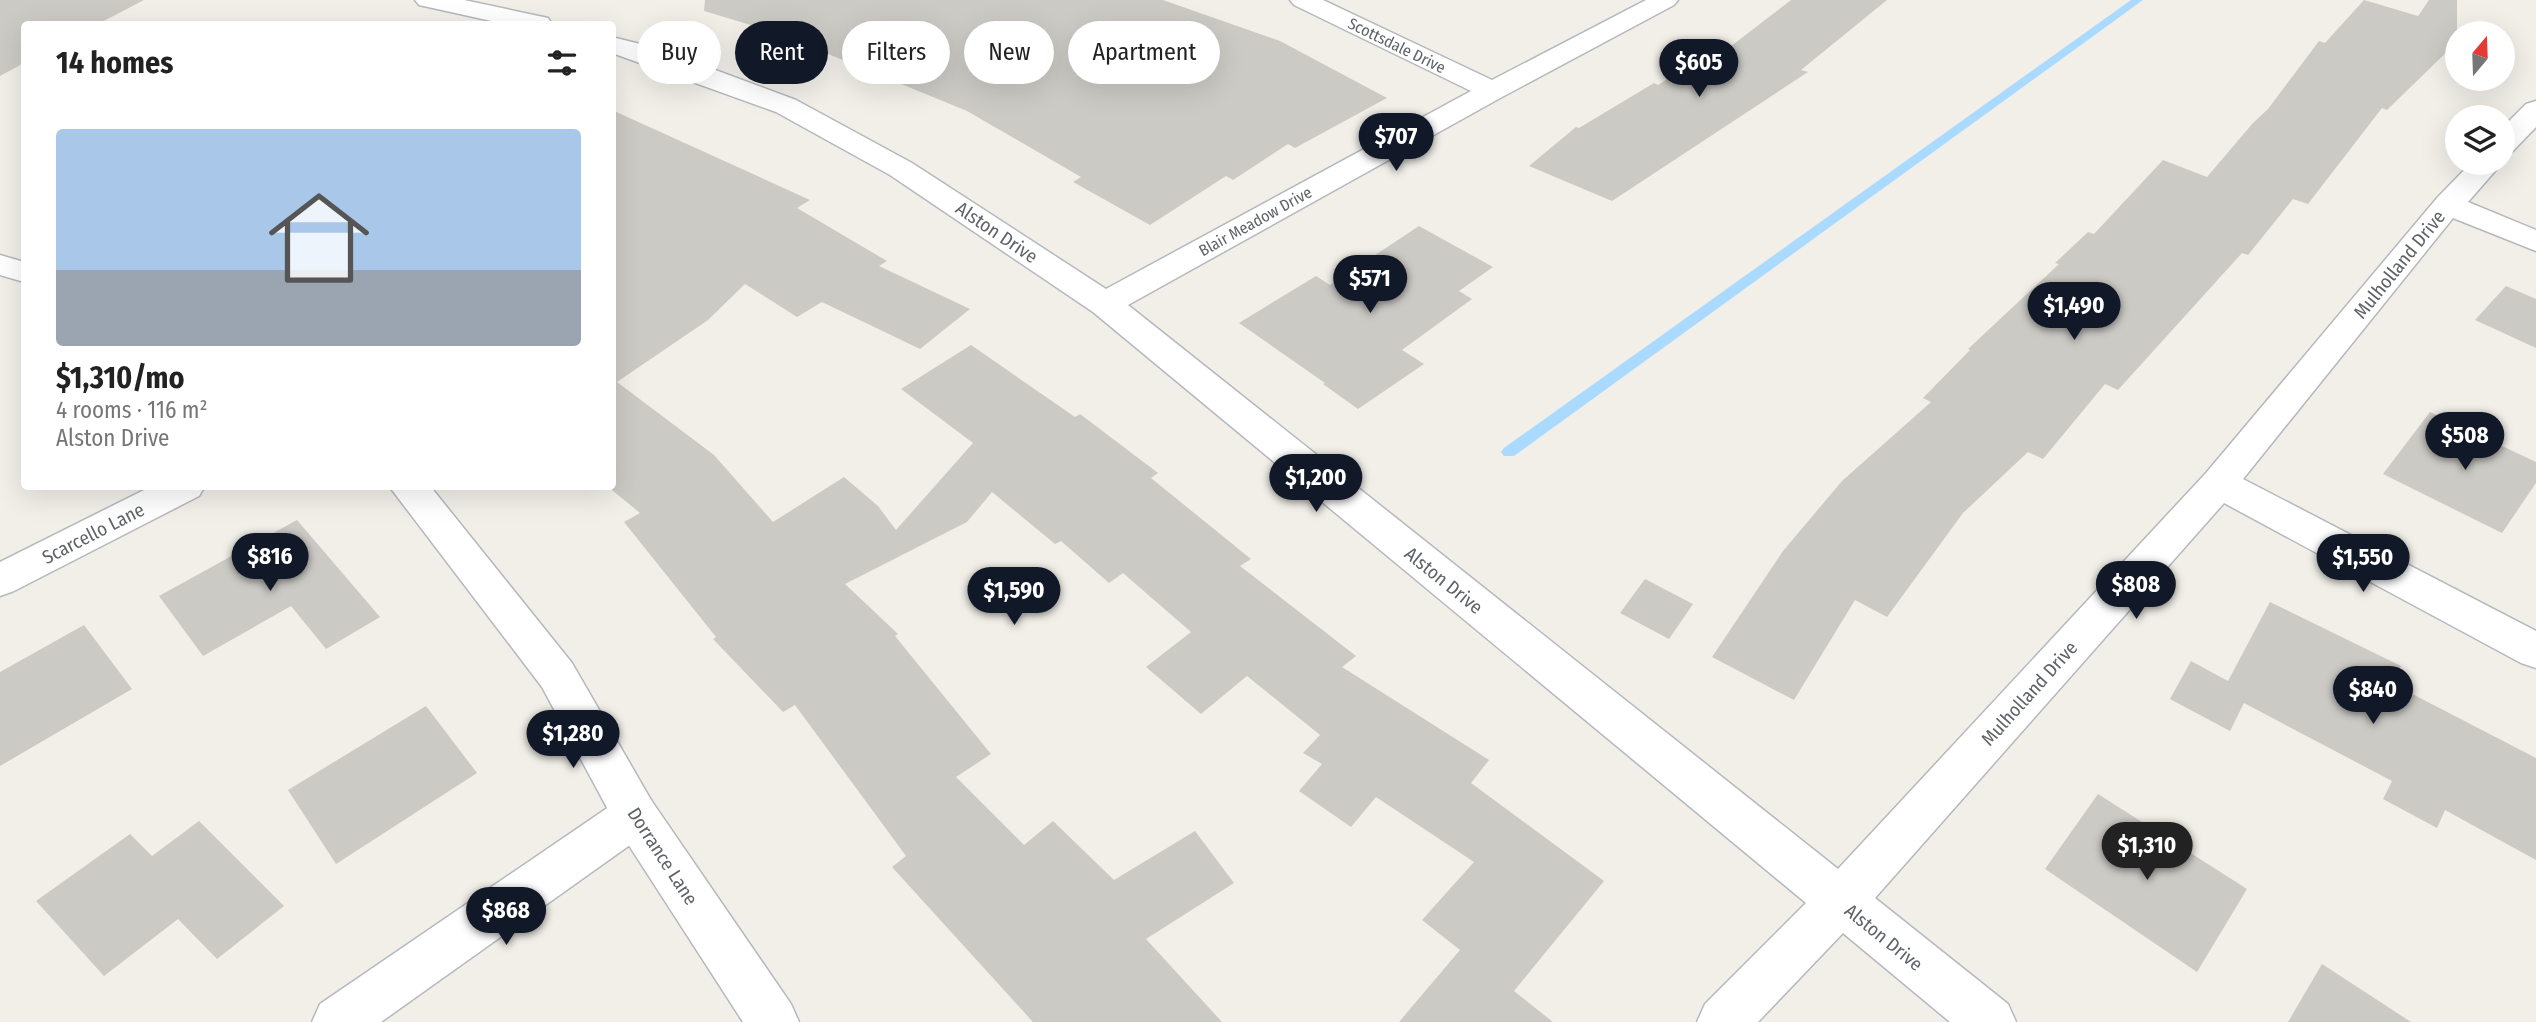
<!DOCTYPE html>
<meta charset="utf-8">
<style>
body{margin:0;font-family:"Fira Sans Condensed",sans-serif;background:#f6f6f6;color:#222;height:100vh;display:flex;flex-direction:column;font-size:26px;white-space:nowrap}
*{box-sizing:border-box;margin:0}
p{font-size:23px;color:#767676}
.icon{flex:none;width:38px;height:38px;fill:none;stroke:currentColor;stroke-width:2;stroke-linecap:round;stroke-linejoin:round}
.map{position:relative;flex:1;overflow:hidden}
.drawer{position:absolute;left:21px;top:21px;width:595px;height:469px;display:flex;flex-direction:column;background:#fff;border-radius:7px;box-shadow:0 7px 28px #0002}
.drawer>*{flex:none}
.hud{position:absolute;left:637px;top:21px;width:665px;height:63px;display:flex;gap:14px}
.needle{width:46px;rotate:19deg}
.buttons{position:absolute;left:2445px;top:21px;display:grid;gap:14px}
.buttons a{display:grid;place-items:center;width:70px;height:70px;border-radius:50%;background:#fff;box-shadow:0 7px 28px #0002;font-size:35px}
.price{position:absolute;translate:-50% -60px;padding:0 16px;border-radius:24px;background:#111827;color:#fff;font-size:23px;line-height:46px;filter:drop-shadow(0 2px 4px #0008)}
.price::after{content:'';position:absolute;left:50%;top:42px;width:21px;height:16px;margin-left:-10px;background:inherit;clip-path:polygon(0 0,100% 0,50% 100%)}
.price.selected{background:#222;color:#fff}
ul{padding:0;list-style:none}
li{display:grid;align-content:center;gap:14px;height:371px;padding:0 35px}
li span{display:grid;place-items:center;height:217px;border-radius:7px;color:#555}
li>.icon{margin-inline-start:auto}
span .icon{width:126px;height:126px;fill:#fffc;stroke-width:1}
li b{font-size:30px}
h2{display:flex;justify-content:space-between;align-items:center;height:84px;padding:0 35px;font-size:30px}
.chip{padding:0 24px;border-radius:32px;background:#fff;box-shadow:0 7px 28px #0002;font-size:24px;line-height:63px}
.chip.selected{background:#111827;color:#fff}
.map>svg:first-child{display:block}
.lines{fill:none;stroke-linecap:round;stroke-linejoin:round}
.stream{fill:#aadaff;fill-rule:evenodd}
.building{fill:#cccac5}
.minor-casing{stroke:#b5b8bc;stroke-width:3}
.tertiary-casing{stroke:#b5b8bc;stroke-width:3}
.minor{fill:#fff;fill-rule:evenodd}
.tertiary{fill:#fff;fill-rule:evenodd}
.labels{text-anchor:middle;stroke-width:5;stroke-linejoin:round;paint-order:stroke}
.far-street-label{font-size:16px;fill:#5f6368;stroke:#fff}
.street-label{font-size:19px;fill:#5f6368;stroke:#fff}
</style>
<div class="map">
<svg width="2536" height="1022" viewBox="0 0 2536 1022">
<rect width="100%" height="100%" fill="#f1efe8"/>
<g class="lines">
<path class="stream" d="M2131,0H2143L1514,456H1504L1501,452L1504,448Z"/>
</g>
<g class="building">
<path d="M0,0H144L98,24H24V63L0,76Z"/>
<path d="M705,0H1163L1280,41L1387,98L1295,148L1288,144L1233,180L1226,176L1150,225L1073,182L1081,177L967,111L777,33L704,11Z"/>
<path d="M1791,0H1887L1801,70L1808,72L1612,201L1529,166L1576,127L1579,128L1654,83L1658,85L1703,56L1713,60Z"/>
<path d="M2364,0L2418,16L2429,0H2457V42L2387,110L2382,108L2308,204L2293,199L2248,255L2242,253L2118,390L2105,384L2043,459L2028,452L1963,513L1887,617L1855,600L1794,700L1712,657L1783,551L1842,481L1931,402L1923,398L1970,350L1968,349L2059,264L2055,263L2088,232L2094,234L2163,160L2207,177L2253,123L2268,109L2319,41L2325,43Z"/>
<path d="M612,110L810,200L797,208L887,261L879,266L970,309L920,349L822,302L797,317L745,284L708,320L617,382L714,455L773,522L844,477L878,506L896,530L973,443L901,389L971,345L1075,417L1080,414L1158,473L1151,478L1251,559L1240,566L1356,656L1342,667L1489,760L1471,783L1604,881L1514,991L1553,1022H1399L1460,950L1422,920L1474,862L1376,797L1351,827L1299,791L1322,764L1303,753L1320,735L1247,676L1201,714L1146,667L1191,632L1123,573L1109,583L1061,541L1055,544L992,492L967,522L845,584L898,634L895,636L991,754L956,777L1024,845L1053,821L1114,880L1195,831L1234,883L1146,939L1222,1022H1033L892,867L906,856L795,705L783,712L713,639L716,637L624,522L640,513L612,490Z"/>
<path d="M1419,226L1493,267L1459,291L1472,299L1402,350L1424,364L1358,409L1323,384L1325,383L1239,323L1316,276L1330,285Z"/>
<path d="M2506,286L2536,299V348L2475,320Z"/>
<path d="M2430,412L2536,462V483L2502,533L2383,474Z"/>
<path d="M297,520L380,617L326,649L291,606L203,656L159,596Z"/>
<path d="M1645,579L1693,604L1669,639L1620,613Z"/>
<path d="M2270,602L2401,666L2393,684L2536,758V860L2445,810L2437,828L2383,799L2392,781L2244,703L2230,731L2170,699L2191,661L2228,681Z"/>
<path d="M84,625L132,689L0,766V672Z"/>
<path d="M426,706L477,773L336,864L288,790Z"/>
<path d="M2098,794L2247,889L2197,972L2045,869Z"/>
<path d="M199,821L284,906L217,959L178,919L104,976L36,901L130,834L152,856Z"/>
<path d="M2322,964L2411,1022H2288Z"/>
</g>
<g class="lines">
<defs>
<g id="minor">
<path d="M415,0H464L548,18L552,24H505L419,5Z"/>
<path d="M1290,0H1323L1492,80L1646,0H1678L1674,5L1502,97L1128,305L1838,869L2206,473L2437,198L2471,163H2502L2468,202L2536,230V251L2453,218L2243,479L2536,631V668L2521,663L2224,503L1875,898L2008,1004L2016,1022H1950L1843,933L1758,1022H1697L1705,1004L1806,903L1093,312L890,175L776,112L612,53V37L656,48L796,100L912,163L1106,289L1471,91L1294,5Z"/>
<path d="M2536,101V127L2512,152L2502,155V128L2526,104Z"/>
<path d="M152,486H205L199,496L14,591L0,596V562Z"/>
<path d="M635,794L651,800L658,815L651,830L381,1022H312L320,1004L619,800Z"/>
</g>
<g id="tertiary">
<path d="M0,255L24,262V282L0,275Z"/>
<path d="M389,486H430L572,663L651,800L791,1004L799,1022H743L619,830L542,687Z"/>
</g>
</defs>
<use href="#minor" class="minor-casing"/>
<use href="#tertiary" class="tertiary-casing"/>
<use href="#minor" class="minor"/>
<use href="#tertiary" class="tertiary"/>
</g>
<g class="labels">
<g class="far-street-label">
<text transform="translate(1397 45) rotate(26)" y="6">Scottsdale Drive</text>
<text transform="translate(1255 221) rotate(-29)" y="6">Blair Meadow Drive</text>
</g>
<g class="street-label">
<text transform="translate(997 232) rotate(34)" y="7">Alston Drive</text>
<text transform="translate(2399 264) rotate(-51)" y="7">Mulholland Drive</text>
<text transform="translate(93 533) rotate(-27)" y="7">Scarcello Lane</text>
<text transform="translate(1444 580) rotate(39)" y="7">Alston Drive</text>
<text transform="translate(2029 693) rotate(-48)" y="7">Mulholland Drive</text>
<text transform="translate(663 856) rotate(57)" y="7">Dorrance Lane</text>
<text transform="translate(1884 937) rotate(39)" y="7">Alston Drive</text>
</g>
</g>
</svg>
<div class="buttons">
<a><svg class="needle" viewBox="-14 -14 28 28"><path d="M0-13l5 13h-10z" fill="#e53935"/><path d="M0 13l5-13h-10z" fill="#767676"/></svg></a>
<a><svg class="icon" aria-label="layers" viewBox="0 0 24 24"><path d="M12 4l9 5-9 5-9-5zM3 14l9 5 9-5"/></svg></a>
</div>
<b class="price" style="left:1699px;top:99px">$605</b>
<b class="price" style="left:1396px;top:173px">$707</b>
<b class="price" style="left:1370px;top:315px">$571</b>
<b class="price" style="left:2074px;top:342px">$1,490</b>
<b class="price" style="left:2465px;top:472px">$508</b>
<b class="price" style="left:1316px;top:514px">$1,200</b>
<b class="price" style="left:270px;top:593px">$816</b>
<b class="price" style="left:2363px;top:594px">$1,550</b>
<b class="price" style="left:2136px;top:621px">$808</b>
<b class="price" style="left:1014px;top:627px">$1,590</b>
<b class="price" style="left:2373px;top:726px">$840</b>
<b class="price" style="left:573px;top:770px">$1,280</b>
<b class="price selected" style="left:2147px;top:882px">$1,310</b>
<b class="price" style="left:506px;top:947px">$868</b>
<div class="hud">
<a class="chip">Buy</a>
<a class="chip selected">Rent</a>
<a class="chip">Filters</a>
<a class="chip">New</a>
<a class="chip">Apartment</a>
</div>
<section class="drawer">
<h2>14 homes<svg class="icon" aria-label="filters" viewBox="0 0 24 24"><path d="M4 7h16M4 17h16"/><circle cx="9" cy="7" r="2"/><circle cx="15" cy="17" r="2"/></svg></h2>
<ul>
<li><span style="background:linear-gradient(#a9c7e8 65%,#9aa5b1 0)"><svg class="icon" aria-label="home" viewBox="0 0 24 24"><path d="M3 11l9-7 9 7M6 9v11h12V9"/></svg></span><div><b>$1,310/mo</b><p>4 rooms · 116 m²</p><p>Alston Drive</p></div></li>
</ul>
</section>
</div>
